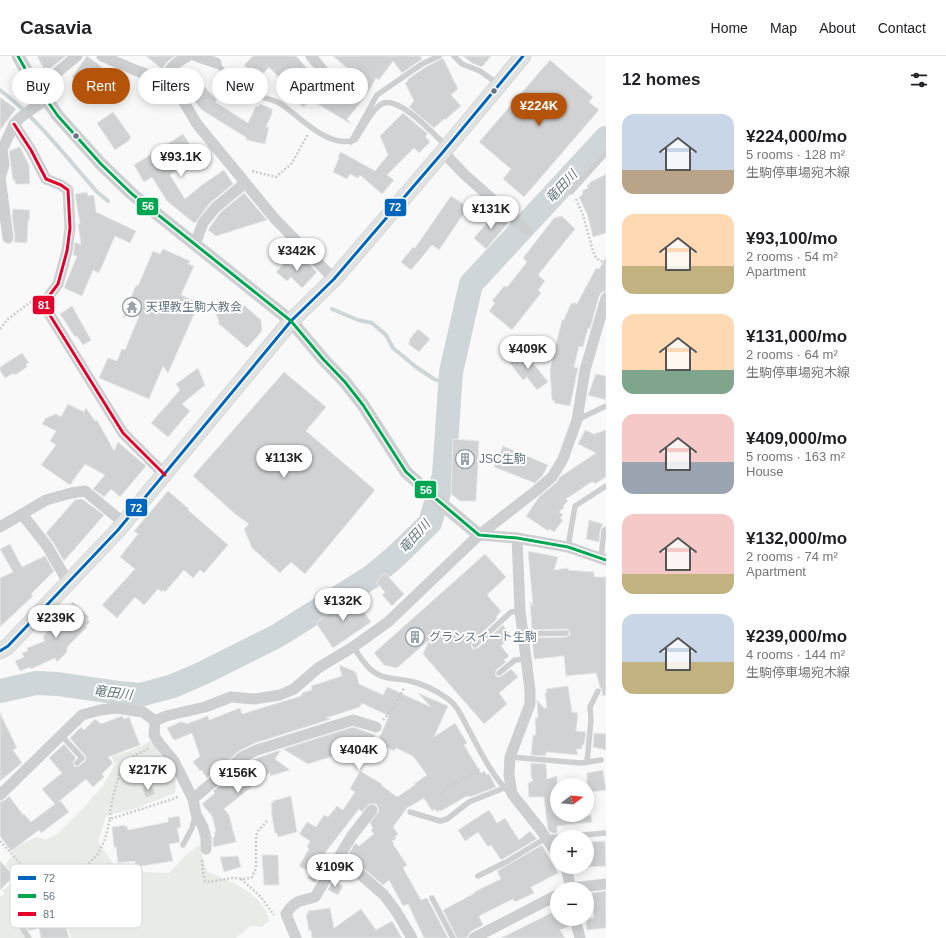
<!DOCTYPE html>
<meta charset="utf-8">
<style>
body{margin:0;font-family:Arial,"Noto Sans JP",sans-serif;background:#f2f2f2;color:#202124;height:100vh;display:flex;flex-direction:column;font-size:15px;white-space:nowrap}
*{box-sizing:border-box;margin:0}
p{font-size:13px;color:#757577}
.icon{flex:none;width:22px;height:22px;fill:none;stroke:currentColor;stroke-width:2;stroke-linecap:round;stroke-linejoin:round}
.map{position:relative;flex:1;overflow:hidden}
.panel{display:flex;flex-direction:column;background:#fff;width:340px}
.panel>*{flex:none}
.banner{position:absolute;left:12px;top:12px;width:380px;height:36px;display:flex;gap:8px}
.needle{width:26px;rotate:74deg}
.fabs{position:absolute;left:550px;top:722px;display:grid;gap:8px}
.fabs a{display:grid;place-items:center;width:44px;height:44px;border-radius:50%;background:#fff;box-shadow:0 2px 10px #0003;font-size:20px}
.price{position:absolute;translate:-50% -34px;padding:0 9px;border-radius:14px;background:#fff;color:#222;font-size:13px;line-height:26px;filter:drop-shadow(0 1px 2px #0008)}
.price::after{content:'';position:absolute;left:50%;top:24px;width:12px;height:9px;margin-left:-6px;background:inherit;clip-path:polygon(0 0,100% 0,50% 100%)}
.price.selected{background:#b45309;color:#fff}
ul{padding:0;list-style:none}
li{display:flex;align-items:center;gap:12px;height:100px;padding:0 16px}
li span{display:grid;place-items:center;flex:none;width:112px;height:80px;border-radius:12px;color:#555}
li>.icon{margin-inline-start:auto}
span .icon{width:48px;height:48px;fill:#fffc;stroke-width:1}
li b{font-size:17px}
h2{display:flex;justify-content:space-between;align-items:center;height:48px;padding:0 16px;font-size:17px}
.tag{padding:0 14px;border-radius:18px;background:#fff;box-shadow:0 2px 10px #0003;font-size:14px;line-height:36px}
.tag.selected{background:#b45309;color:#fff}
header{display:flex;align-items:center;gap:24px;box-sizing:border-box;height:56px;padding:0 20px;background:#fff;border-bottom:1px solid #e0e0e0}
header strong{font-size:19px}
nav{display:flex;gap:22px;margin-inline-start:auto;font-size:14px}
main{display:flex;flex:1;min-height:0}
.map>svg:first-child{display:block}
.green{fill:#e8ebe6}
.lines{fill:none;stroke-linecap:round;stroke-linejoin:round}
.stream{stroke:#ced6d9;stroke-width:4}
.river{stroke:#ced6d9;stroke-width:24}
.building{fill:#d0d2d3;stroke:#e8e8e8}
.secondary-casing{stroke:#d5d6d7;stroke-width:17}
.path{stroke:#cbcccd;stroke-width:2.5;stroke-dasharray:2 2;stroke-linecap:butt}
.service{stroke:#cecfd0;stroke-width:5.5}
.minor{stroke:#cecfd0;stroke-width:11}
.tertiary{stroke:#cecfd0;stroke-width:13}
.secondary{stroke:#e1e2e2;stroke-width:15}
.bus-1-casing{stroke:#fff;stroke-width:6}
.bus-2-casing{stroke:#fff;stroke-width:6}
.bus-3-casing{stroke:#fff;stroke-width:6}
.bus-1{stroke:#0065bd;stroke-width:3}
.bus-2{stroke:#00a651;stroke-width:3}
.bus-3{stroke:#e4002b;stroke-width:3}
.bus-dot{fill:#657683;stroke:#fff;stroke-width:1.5}
.labels{text-anchor:middle;stroke-width:4;stroke-linejoin:round;paint-order:stroke}
.poi-label{font-size:12px;fill:#657683;stroke:#fff;text-anchor:start}
.water-label{font-size:13px;font-style:italic;fill:#60757c;stroke:#fff}
.key{fill:#fff;stroke:#d1d6da;stroke-width:1}
.key-label{font-size:11px;fill:#657683}
.line-badge{stroke:#fff;stroke-width:1.5}
.badge-label{font-size:11px;text-anchor:middle;font-weight:bold;fill:#fff}
</style>
<header>
<strong>Casavia</strong>
<nav><a>Home</a><a>Map</a><a>About</a><a>Contact</a></nav>
</header>
<main>
<div class="map">
<svg width="606" height="882" viewBox="0 0 606 882">
<rect width="100%" height="100%" fill="#f9f9f9"/>
<path class="green" d="M151,685L169,710L176,724L175,737L134,753L106,760L98,786L119,815L169,817L187,798L199,789L207,816C228,824 252,833 265,853C267,856 268,861 269,865L262,871L250,870L236,882H71L59,842L45,832L30,837L19,846L17,869L27,882H0V841L5,837L2,835L15,825L17,820L5,809L14,798L3,785L16,779L23,788L36,781L45,784L57,778L83,752L103,730L115,708L111,700L130,695Z"/>
<g class="lines">
<g class="stream">
<path d="M0,34C36,61 67,102 97,136L108,145"/>
<path d="M332,253L358,264L372,267L386,279L393,292L416,311L434,323L449,329"/>
</g>
<path class="river" d="M0,635L36,627L58,628L119,637L140,639L173,630L203,617L277,580L371,521L395,501L430,467L444,419L451,316L471,228L606,82"/>
</g>
<g class="building">
<path d="M37,0H66L48,14L46,11L44,13Z"/>
<path d="M87,0L102,11L87,31L72,21Z"/>
<path d="M146,0H175L168,5L162,13Z"/>
<path d="M253,0H296L315,21L316,20L333,44L336,40H339L343,38L345,35V31L353,17L333,0H420L422,3L402,17L393,5L379,24L376,22L366,40L347,63L351,68L311,44L303,51L289,38L292,35L269,11L258,23L244,9Z"/>
<path d="M463,0H491L482,11L472,7Z"/>
<path d="M443,2L458,33L451,39L461,50L445,64L444,63L434,72L409,51L414,45L405,27L408,25L407,24L424,12Z"/>
<path d="M550,4L593,41L589,46L599,54L524,141L503,123L511,113L479,86Z"/>
<path d="M196,22L217,44L215,46L248,67L256,50L258,51L260,48L272,53V57L266,71H269L265,88L246,84L247,82L202,54L184,33Z"/>
<path d="M0,41L16,53L0,74Z"/>
<path d="M113,56L131,81L129,83L130,84L115,94L97,67Z"/>
<path d="M403,57L428,78L425,80L430,86L419,97L414,92L387,119L394,124L382,138L360,119L358,122L350,118L347,123L333,116L339,102L338,100L341,96L375,115L388,99L380,80Z"/>
<path d="M183,78L198,101L170,119L185,143L202,129L224,114L233,128L210,147L196,166L194,167L167,145L152,121L144,126L134,109Z"/>
<path d="M20,91L29,109L30,128H15V124H13L9,95Z"/>
<path d="M606,118V177L593,181L587,158L579,141L583,138L582,135L588,132L587,129L590,128L589,127Z"/>
<path d="M87,136L88,140L94,139L96,156L136,175L130,187L115,180L99,217L93,214L82,240L64,232L77,200L73,199L75,186L81,189L78,168H80L75,138Z"/>
<path d="M244,137L267,164L216,180L208,174L220,157Z"/>
<path d="M451,140L468,151L439,194L432,189L411,214L401,206L413,191L415,192Z"/>
<path d="M13,153L30,154L29,165H28L27,187L14,186L15,181L12,161Z"/>
<path d="M496,156L508,167L486,193L474,182Z"/>
<path d="M562,160L575,173L538,219L545,225L538,234L541,237L512,274L489,255L495,247L492,245L504,230L507,231L527,206L523,202L554,162Z"/>
<path d="M163,193L190,205L188,208L194,210L181,239L199,247L168,317L163,310L149,343L99,322L108,302L117,305L122,293L125,294L139,260L132,257L123,262L136,229L138,230L153,195L160,198Z"/>
<path d="M300,200L317,216L302,232L291,221L287,225L276,216L286,205L291,210Z"/>
<path d="M606,201V235L601,237L599,240L590,273L588,272L583,291L579,290L574,311L578,312L570,350L554,347L555,345L552,344L550,313L562,264H564L571,247L574,248V246L577,248L596,212L599,213Z"/>
<path d="M237,243L261,264L262,275L247,292L218,267L219,265L214,253L227,255Z"/>
<path d="M72,250L91,284L83,289L77,280L75,281L60,258Z"/>
<path d="M418,273L430,283L419,296L408,288L410,285L409,284Z"/>
<path d="M524,295L548,326L537,334L527,321L523,324L509,306Z"/>
<path d="M22,297L29,307L26,308L27,311L15,319L14,317L5,322L0,315V311Z"/>
<path d="M198,312L205,329L182,348L190,355L168,381L151,367L180,334L176,328Z"/>
<path d="M284,316L326,351L306,375L375,434L305,518L291,506L280,517L252,492L244,473L249,468L235,458L193,420Z"/>
<path d="M596,318L606,320V344L588,339Z"/>
<path d="M68,348L84,356L86,352L95,365L97,364L114,395L118,386L146,410L120,441L111,433L104,441L93,433L105,419L85,408L70,429L41,409L56,389L50,385L56,375L42,368L46,362L56,358L61,361Z"/>
<path d="M585,374L594,378L606,374V421L595,428L594,426L590,427L566,443L568,445L563,450L564,452L559,456L563,459L560,462L563,464L554,476L549,473L548,475L526,460L539,441L557,426L560,421L596,397L578,388Z"/>
<path d="M453,383L479,385L476,445H460L451,438Z"/>
<path d="M503,390L548,409L543,419L535,427L494,411Z"/>
<path d="M168,435L189,453L188,454L228,489L204,517L200,514L193,522L184,514L165,536L163,534L162,536L158,533L144,549L135,541L117,562L102,549L135,513L120,501L138,478L134,475Z"/>
<path d="M82,443L104,459L64,505L53,486L46,477L75,444Z"/>
<path d="M589,464L603,468L600,475L599,486L586,483Z"/>
<path d="M10,488L22,511L45,500L54,515L31,538L33,540L0,571V522L13,516L0,493Z"/>
<path d="M528,495L558,501L554,514L568,512V514L594,516V521H606V639L602,640V634L600,631L596,617L566,620L564,600L534,603L532,582L566,581L570,579V577L568,574L566,573L532,574L530,546L533,550Z"/>
<path d="M485,498L506,521L487,539L501,555L496,561L497,563L472,586L471,590L473,593L478,592L503,569L512,580L501,590L509,600L504,604L506,606L496,614L495,618L497,621H500L511,613L518,621L499,637L507,648L484,668L423,598L430,583L397,612L384,609L374,597Z"/>
<path d="M385,517L404,538L392,550L382,539L385,536L376,526Z"/>
<path d="M352,540L371,566L333,592L316,567Z"/>
<path d="M73,546L89,561L87,563L90,566L86,570L87,571L67,591V596L57,606L55,602L31,613L30,611L20,615L15,605L24,601L22,597L28,595L27,592L45,585L43,581L52,569Z"/>
<path d="M339,609L354,615V617L356,616L359,628L383,639L387,631L431,651L418,637L448,650L434,681L455,667L467,687L464,689L481,717L484,715L487,719L489,718L496,731L470,741L467,740L441,755L440,754L437,756L435,753L432,755L424,742L407,752L393,771L398,778L395,781L396,783L392,785L394,787L393,788L407,809L403,812L421,844L427,842L448,882H424L408,848L403,850L389,824L383,829L364,813L358,811L354,815L344,807L355,787L359,790L374,778L371,774L373,772L370,767L379,755L378,751L376,748H369L362,756L359,753L310,816L299,810L309,793L307,791L310,785L299,778L307,766L316,771L324,759L328,761L337,750L343,754L355,736L350,733L360,715L382,728L381,729L397,741L415,729L414,728L427,719L413,700L396,692L394,695L377,687L389,660L362,647L360,651L326,662L331,663L255,687L239,695L207,722L201,714L200,715L193,706L200,700L192,677L175,684L174,683H173L167,672L182,665V667L185,666L186,668L208,660L209,664L240,652L242,658L301,640L302,637L312,634L311,630L342,620Z"/>
<path d="M568,630L572,656L578,657L576,675L586,676L584,689H582V693H576L578,699L546,696V700L531,699L533,679H536L535,662H538L537,644L544,652H547L545,637L547,636L546,633Z"/>
<path d="M0,657L17,692L13,694L22,707L0,725Z"/>
<path d="M122,660L124,663L129,661L140,689L108,701L113,707L102,718L104,721L93,731L86,723L57,747L60,744L69,756L41,777L39,774L11,795L0,780V746L5,744L9,740L23,759L24,758L31,766L55,748L42,733L62,717L49,702L64,688L76,702L73,706L74,710L78,711L85,705L86,701L70,682L81,671L84,674L95,663L101,668Z"/>
<path d="M353,671L375,679L372,688L308,708L283,693Z"/>
<path d="M594,677L606,678V694L593,691Z"/>
<path d="M281,694L275,703L290,714L270,720V716L224,753L229,759L236,786L213,791V781L215,780L214,776H216L212,760L202,748L215,737L213,735L246,707L260,701Z"/>
<path d="M531,707L546,708L547,723L557,720V759H591L592,766L557,770V777H551L548,773L544,741H529L528,727L533,725L531,720Z"/>
<path d="M603,714L606,734L587,737V717Z"/>
<path d="M151,728L155,738L146,742L142,732Z"/>
<path d="M291,740L297,776L278,781L277,777H275L271,755H272L271,747H273V745Z"/>
<path d="M489,754L497,767L505,762L519,784L530,775L537,783L501,804L491,789L488,791L478,776L465,785L458,774Z"/>
<path d="M179,760L181,771L177,772L180,786L169,788L173,805L135,811V805L118,807L116,791H114L112,771L125,769V771L127,770L128,774L168,766V762Z"/>
<path d="M605,785L606,810L587,811V786Z"/>
<path d="M542,789L558,817L531,831L534,837L515,846L513,843L479,860L483,869L470,876L467,882H457L443,854L475,837L474,836L501,823L497,815Z"/>
<path d="M262,799H278L279,829H264Z"/>
<path d="M238,800L241,811L224,816L220,801Z"/>
<path d="M0,805L14,820L0,834Z"/>
<path d="M316,815L321,817L315,827L307,822Z"/>
<path d="M333,824L343,830L338,839L328,834Z"/>
<path d="M606,835V872L587,874L586,864H589L588,862H594L592,837Z"/>
<path d="M47,839L50,847L52,846L55,858L57,857L59,864L64,863L69,882H41L39,872L29,875L26,870L24,861L36,857L32,844Z"/>
<path d="M330,852L334,872L361,853L376,874L392,865L402,882H312L311,874L309,875L306,858H308V855Z"/>
<path d="M557,854V863H568L570,870L560,874L565,882H501Z"/>
</g>
<g class="lines">
<defs>
<path id="secondary" d="M0,595L8,590L118,474L291,265L334,223L443,96L523,0"/>
</defs>
<use href="#secondary" class="secondary-casing"/>
<g class="path">
<path d="M252,115L276,121L292,107L308,78"/>
<path d="M576,143L583,159L593,195L596,202L603,206H606"/>
<path d="M0,273L8,263L32,245"/>
<path d="M383,664L391,656L404,632"/>
<path d="M440,737L481,712"/>
<path d="M110,763C109,753 119,712 127,705C133,699 142,696 149,692"/>
<path d="M0,785L20,807"/>
<path d="M202,804L203,817L205,825L208,826L232,822L246,823L252,821L256,812V780L258,775L267,765"/>
<path d="M241,823L260,840L274,859"/>
<path d="M30,842L41,836L62,834L73,829L90,806L98,798L105,783L110,763L173,743L179,740"/>
</g>
<g class="service">
<path d="M454,0L462,8L480,15L498,28"/>
<path d="M215,6C223,14 230,24 238,31C251,41 268,40 281,48C302,62 328,93 355,84C362,74 371,55 380,49C396,36 435,79 446,90"/>
<path d="M351,86L377,39L422,8L439,0"/>
<path d="M571,136L606,97"/>
<path d="M577,364L606,350"/>
<path d="M568,491L575,450L606,430"/>
<path d="M601,502L604,475L606,473"/>
<path d="M523,578L566,577"/>
<path d="M475,589L511,556L520,555"/>
<path d="M353,591C360,600 365,610 374,616C385,624 398,622 410,625C423,628 437,635 448,643C459,651 463,664 470,676C480,695 494,723 510,737"/>
<path d="M499,617L515,604L526,603"/>
<path d="M61,679L82,702L77,707"/>
<path d="M510,701L581,707L601,704"/>
<path d="M587,706L591,664L590,651L598,635"/>
<path d="M410,756L440,765L447,763L469,746L504,732"/>
<path d="M560,781L606,777"/>
<path d="M183,789L192,772L195,760"/>
<path d="M26,812L28,817L19,849L17,864L29,882"/>
<path d="M478,820L508,805L546,782L557,781"/>
<path d="M432,842L453,882"/>
</g>
<g class="minor">
<path d="M102,0L135,14L164,25L179,38L197,68L275,163L334,223"/>
<path d="M196,0L216,7"/>
<path d="M311,0L338,33"/>
<path d="M164,25C171,10 174,8 188,0"/>
<path d="M38,32L77,0"/>
<path d="M14,68L31,94L46,123L61,129L68,134L70,172L67,195L58,228L43,248L123,377L165,419"/>
<path d="M443,96L465,119L527,174"/>
<path d="M0,121L8,182"/>
<path d="M0,122L4,109L2,94L14,68L21,61L46,43"/>
<path d="M195,188L203,167L215,152L245,127"/>
<path d="M22,458L47,490L68,526"/>
<path d="M0,471L46,444L71,437L85,435L124,467"/>
<path d="M479,479L517,482L568,491L606,504"/>
<path d="M517,482L520,555L530,634V648L510,701L509,719L512,738L540,773L557,798"/>
<path d="M155,665L154,679L159,687L174,705L193,743L196,758L203,771L206,782V793"/>
<path d="M0,739L82,659L100,654L116,652L143,656L155,665L166,660L205,651L231,641L254,643L280,639L294,633L318,612L353,591L388,566L479,479L537,434L552,421L563,403L577,364L585,314L606,242"/>
<path d="M193,743L242,701L257,694L353,664L376,671"/>
<path d="M566,811L571,833"/>
<path d="M360,818L384,839L396,855L412,882"/>
<path d="M568,833L571,832L606,828"/>
<path d="M575,863L580,882"/>
<path d="M296,882L286,858C295,844 300,845 315,841L351,781L372,754"/>
<path d="M474,882L557,839"/>
</g>
<path class="tertiary" d="M18,0L27,16L58,60L101,108L132,138L291,265L323,303L345,326L363,349L406,416L428,436L479,479"/>
<use href="#secondary" class="secondary"/>
<defs>
<path id="bus-1" d="M0,595L8,590L118,474L291,265L334,223L443,96L523,0"/>
<path id="bus-2" d="M18,0L27,16L58,60L101,108L132,138L291,265L323,303L345,326L363,349L406,416L428,436L479,479L517,482L568,491L606,504"/>
<path id="bus-3" d="M14,68L31,94L46,123L61,129L68,134L70,172L67,195L58,228L43,248L123,377L165,419"/>
</defs>
<use href="#bus-1" class="bus-1-casing"/>
<use href="#bus-2" class="bus-2-casing"/>
<use href="#bus-3" class="bus-3-casing"/>
<use href="#bus-1" class="bus-1"/>
<use href="#bus-2" class="bus-2"/>
<use href="#bus-3" class="bus-3"/>
</g>
<defs>
<symbol id="temple-ring" viewBox="-11 -11 22 22"><circle r="9.5" fill="#fff" stroke="#99a4ac" stroke-width="1.5"/><path d="M0-6L5-2H3V0L6.5 2.5H4V6H1.5V3h-3V6H-4V2.5H-6.5L-3 0V-2H-5Z" fill="#99a4ac"/></symbol>
<symbol id="building-ring" viewBox="-11 -11 22 22"><circle r="9.5" fill="#fff" stroke="#99a4ac" stroke-width="1.5"/><path d="M-4-6H4V6H1V3H-1V6H-4ZM-2.5-4.3h1.7v1.8h-1.7ZM.8-4.3h1.7v1.8H.8ZM-2.5-1h1.7V.8h-1.7ZM.8-1h1.7V.8H.8Z" fill="#99a4ac"/></symbol>
</defs>
<g fill-rule="evenodd">
<use href="#temple-ring" x="121" y="240" width="22" height="22"/>
<use href="#building-ring" x="454" y="392" width="22" height="22"/>
<use href="#building-ring" x="404" y="570" width="22" height="22"/>
</g>
<g class="bus-dot">
<circle cx="494" cy="35" r="3.5"/>
<circle cx="76" cy="80" r="3.5"/>
</g>
<g class="labels">
<g class="poi-label">
<text x="146" y="255">天理教生駒大教会</text>
<text x="479" y="407">JSC生駒</text>
<text x="429" y="585">グランスイート生駒</text>
</g>
<g class="water-label">
<text transform="translate(561 130) rotate(-47)" y="5">竜田川</text>
<text transform="translate(414 480) rotate(-48)" y="5">竜田川</text>
<text transform="translate(113 636) rotate(7)" y="5">竜田川</text>
</g>
</g>
<rect x="10" y="808" width="132" height="64" rx="6" class="key"/>
<rect x="18" y="820" width="18" height="4" fill="#0065bd"/>
<rect x="18" y="838" width="18" height="4" fill="#00a651"/>
<rect x="18" y="856" width="18" height="4" fill="#e4002b"/>
<g class="key-label">
<text x="43" y="826">72</text>
<text x="43" y="844">56</text>
<text x="43" y="862">81</text>
</g>
<g class="line-badge">
<rect x="136" y="141" width="23" height="19" rx="4" fill="#00a651"/>
<rect x="384" y="142" width="23" height="19" rx="4" fill="#0065bd"/>
<rect x="32" y="239" width="23" height="20" rx="4" fill="#e4002b"/>
<rect x="414" y="424" width="23" height="19" rx="4" fill="#00a651"/>
<rect x="125" y="442" width="23" height="19" rx="4" fill="#0065bd"/>
</g>
<g class="badge-label">
<text x="148" y="154">56</text>
<text x="395" y="155">72</text>
<text x="44" y="253">81</text>
<text x="426" y="438">56</text>
<text x="136" y="456">72</text>
</g>
</svg>
<div class="fabs">
<a><svg class="needle" viewBox="-14 -14 28 28"><path d="M0-13l5 13h-10z" fill="#e53935"/><path d="M0 13l5-13h-10z" fill="#757577"/></svg></a>
<a>+</a>
<a>−</a>
</div>
<b class="price selected" style="left:539px;top:71px">¥224K</b>
<b class="price" style="left:181px;top:122px">¥93.1K</b>
<b class="price" style="left:491px;top:174px">¥131K</b>
<b class="price" style="left:297px;top:216px">¥342K</b>
<b class="price" style="left:528px;top:314px">¥409K</b>
<b class="price" style="left:284px;top:423px">¥113K</b>
<b class="price" style="left:343px;top:566px">¥132K</b>
<b class="price" style="left:56px;top:583px">¥239K</b>
<b class="price" style="left:359px;top:715px">¥404K</b>
<b class="price" style="left:148px;top:735px">¥217K</b>
<b class="price" style="left:238px;top:738px">¥156K</b>
<b class="price" style="left:335px;top:832px">¥109K</b>
<div class="banner">
<a class="tag">Buy</a>
<a class="tag selected">Rent</a>
<a class="tag">Filters</a>
<a class="tag">New</a>
<a class="tag">Apartment</a>
</div>
</div>
<section class="panel">
<h2>12 homes<svg class="icon" aria-label="filters" viewBox="0 0 24 24"><path d="M4 7h16M4 17h16"/><circle cx="9" cy="7" r="2"/><circle cx="15" cy="17" r="2"/></svg></h2>
<ul>
<li><span style="background:linear-gradient(#c9d6e8 70%,#b9a48a 0)"><svg class="icon" aria-label="home" viewBox="0 0 24 24"><path d="M3 11l9-7 9 7M6 9v11h12V9"/></svg></span><div><b>¥224,000/mo</b><p>5 rooms · 128 m²</p><p>生駒停車場宛木線</p></div></li>
<li><span style="background:linear-gradient(#ffd9b3 65%,#c2b280 0)"><svg class="icon" aria-label="home" viewBox="0 0 24 24"><path d="M3 11l9-7 9 7M6 9v11h12V9"/></svg></span><div><b>¥93,100/mo</b><p>2 rooms · 54 m²</p><p>Apartment</p></div></li>
<li><span style="background:linear-gradient(#ffd9b3 70%,#7fa58c 0)"><svg class="icon" aria-label="home" viewBox="0 0 24 24"><path d="M3 11l9-7 9 7M6 9v11h12V9"/></svg></span><div><b>¥131,000/mo</b><p>2 rooms · 64 m²</p><p>生駒停車場宛木線</p></div></li>
<li><span style="background:linear-gradient(#f6c9c9 60%,#9aa5b1 0)"><svg class="icon" aria-label="home" viewBox="0 0 24 24"><path d="M3 11l9-7 9 7M6 9v11h12V9"/></svg></span><div><b>¥409,000/mo</b><p>5 rooms · 163 m²</p><p>House</p></div></li>
<li><span style="background:linear-gradient(#f6c9c9 75%,#c2b280 0)"><svg class="icon" aria-label="home" viewBox="0 0 24 24"><path d="M3 11l9-7 9 7M6 9v11h12V9"/></svg></span><div><b>¥132,000/mo</b><p>2 rooms · 74 m²</p><p>Apartment</p></div></li>
<li><span style="background:linear-gradient(#c9d6e8 60%,#c2b280 0)"><svg class="icon" aria-label="home" viewBox="0 0 24 24"><path d="M3 11l9-7 9 7M6 9v11h12V9"/></svg></span><div><b>¥239,000/mo</b><p>4 rooms · 144 m²</p><p>生駒停車場宛木線</p></div></li>
</ul>
</section>
</main>
